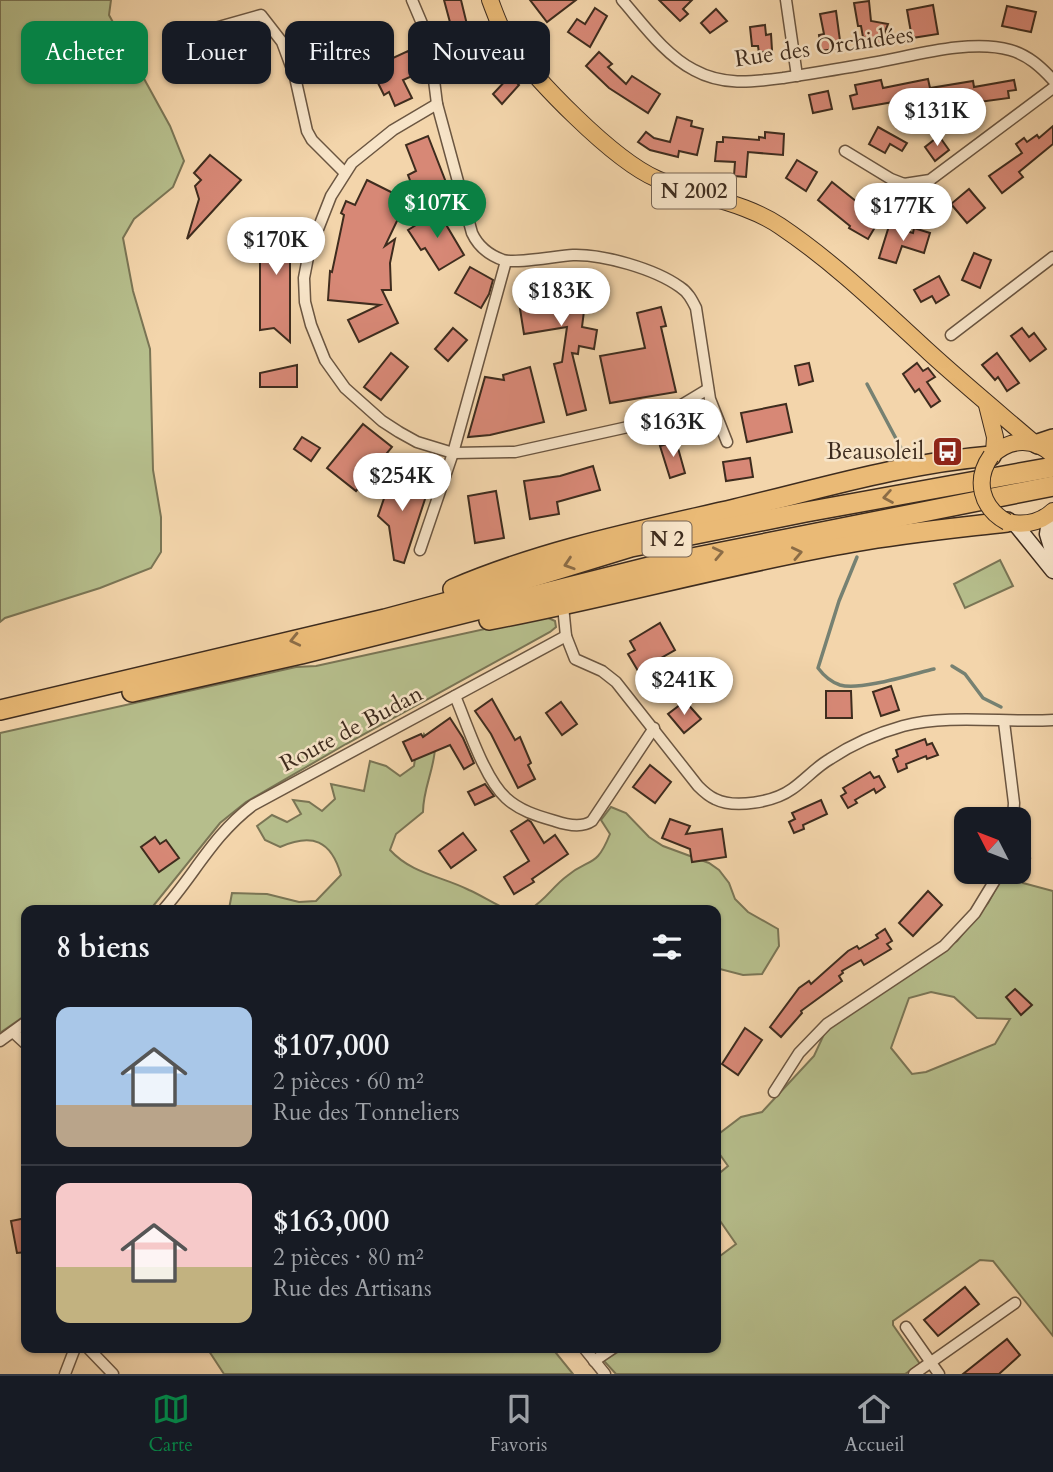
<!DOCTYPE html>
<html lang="fr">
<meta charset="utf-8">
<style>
body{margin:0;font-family:Cardo,serif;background:#20242c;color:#f1f3f6;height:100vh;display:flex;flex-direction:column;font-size:26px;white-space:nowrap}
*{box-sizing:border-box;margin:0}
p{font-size:23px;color:#9ea1a6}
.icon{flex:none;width:38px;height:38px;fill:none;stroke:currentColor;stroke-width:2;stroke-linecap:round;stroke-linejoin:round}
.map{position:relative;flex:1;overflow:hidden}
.side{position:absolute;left:21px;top:905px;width:700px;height:448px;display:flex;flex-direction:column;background:#171b24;border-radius:14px;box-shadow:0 2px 5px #0004}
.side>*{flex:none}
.guide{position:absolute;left:21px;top:21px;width:700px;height:63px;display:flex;gap:14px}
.needle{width:46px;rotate:312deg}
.buttons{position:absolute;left:954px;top:807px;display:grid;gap:14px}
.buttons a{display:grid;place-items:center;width:77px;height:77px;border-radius:14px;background:#171b24;box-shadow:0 2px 5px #0004;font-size:35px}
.price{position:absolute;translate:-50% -60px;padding:0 16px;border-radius:24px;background:#fff;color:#222;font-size:23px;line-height:46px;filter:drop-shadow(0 2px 4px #0008)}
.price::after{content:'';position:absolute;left:50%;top:42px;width:21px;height:16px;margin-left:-10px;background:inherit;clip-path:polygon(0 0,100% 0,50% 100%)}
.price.selected{background:#0b8043;color:#fff}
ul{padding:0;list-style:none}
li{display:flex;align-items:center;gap:21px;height:175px;padding:0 35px}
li+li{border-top:2px solid #363941}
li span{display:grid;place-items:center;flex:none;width:196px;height:140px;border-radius:14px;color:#555}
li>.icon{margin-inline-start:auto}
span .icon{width:84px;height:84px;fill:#fffc;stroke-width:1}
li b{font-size:30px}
h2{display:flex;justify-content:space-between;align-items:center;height:84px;padding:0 35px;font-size:30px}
.pill{padding:0 24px;border-radius:14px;background:#171b24;box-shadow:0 2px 5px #0004;font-size:24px;line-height:63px}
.pill.selected{background:#0b8043;color:#fff}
.dock{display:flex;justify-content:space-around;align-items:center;height:98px;border-top:2px solid #363941;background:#171b24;font-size:19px;color:#9ea1a6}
.dock a{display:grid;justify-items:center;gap:4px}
.dock .selected{color:#0b8043}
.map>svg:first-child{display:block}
.green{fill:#b6be8c;stroke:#7a7555;stroke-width:2;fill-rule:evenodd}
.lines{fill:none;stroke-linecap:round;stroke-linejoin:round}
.stream{stroke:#768172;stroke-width:3.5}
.building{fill:#d78876;stroke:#3e2c1e;stroke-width:2}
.street-casing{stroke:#6b5641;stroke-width:13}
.secondary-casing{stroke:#3e2c1e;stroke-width:17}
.primary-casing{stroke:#3e2c1e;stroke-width:18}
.highway-casing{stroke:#3e2c1e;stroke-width:22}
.street{stroke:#f7e4c8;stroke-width:10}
.secondary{stroke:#f7e4c8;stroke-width:14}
.primary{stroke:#eaba76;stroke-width:16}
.highway{stroke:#eaba76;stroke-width:19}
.primary-bridge-casing{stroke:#3e2c1e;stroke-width:18;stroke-linecap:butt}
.primary-bridge{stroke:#eaba76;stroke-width:16}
.oneway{stroke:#8b6c46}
.labels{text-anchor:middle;stroke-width:5;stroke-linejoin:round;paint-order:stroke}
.shield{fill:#f7e4c8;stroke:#766351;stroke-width:2}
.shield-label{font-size:21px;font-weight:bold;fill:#3e2c1e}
.street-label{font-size:23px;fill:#3e2c1e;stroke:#f7e4c8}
.poi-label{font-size:23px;fill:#3e2c1e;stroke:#f7e4c8;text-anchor:end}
</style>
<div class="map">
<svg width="1053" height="1374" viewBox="0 0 1053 1374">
<rect width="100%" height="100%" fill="#f3d5ab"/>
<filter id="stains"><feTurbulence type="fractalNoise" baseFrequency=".00286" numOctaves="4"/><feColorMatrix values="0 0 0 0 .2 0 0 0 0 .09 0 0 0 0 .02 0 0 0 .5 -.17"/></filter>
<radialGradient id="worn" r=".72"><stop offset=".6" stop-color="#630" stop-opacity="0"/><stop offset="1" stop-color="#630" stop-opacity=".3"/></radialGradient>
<g class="green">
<path d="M0,0H111L109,15L170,126L184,161L173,187L134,219L123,238L133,291L150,349L153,470L161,517V552L151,568L100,588L5,618L0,622Z"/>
<path d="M1000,560L1013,586L965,608L954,584Z"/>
<path d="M544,616L555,621L556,627L550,632L346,744L246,802L220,823L150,910H26V1015L0,1033V733L296,667L316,666Z"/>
<path d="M424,734L435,748C434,770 423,789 423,812L396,834L390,850C412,874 441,876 469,890C483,896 495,905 509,910H363L360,908L343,910L229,909L232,893L267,894L299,902L316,901L341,875C331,840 312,833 280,847L265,840L257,826L272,815L287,822L301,814L293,800L309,802L322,811L335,799L331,784L364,791L370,761L386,766L400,776L414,766L416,751Z"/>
<path d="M611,807L626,813L649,837L663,846L709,863L719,870L729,883L735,899L748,912L778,929L779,946L762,974L743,975L716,968V910H529C547,899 552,887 567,876C590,857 596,869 610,834L601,820Z"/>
<path d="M1030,859L1023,883L1053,891V1336L993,1261L980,1260L893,1321V1325L920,1364L905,1374H616L604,1361L624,1348H716V1281L718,1279L716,1276V1259L736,1244L716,1215V1176L728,1166L716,1149V1136L741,1117L762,1112L814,1056L826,1030L957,941L988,903L1005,872H1018L1019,861ZM931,992L954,997L977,1018L1010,1019L995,1044L926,1072L912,1074L891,1048L909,998Z"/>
<path d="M207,1348H552L573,1374H224Z"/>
</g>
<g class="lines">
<g class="stream">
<path d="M867,384L901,448"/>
<path d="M857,557L839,601L818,668C824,676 831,682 840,685C860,691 913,674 934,669"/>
<path d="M952,666L965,674L983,698L1001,707"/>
</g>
</g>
<g class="building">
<path d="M444,0H461L470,37L479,34L488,72L465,78Z"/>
<path d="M530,0H576L547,22Z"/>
<path d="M659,0H692L683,9L688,14L680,21Z"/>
<path d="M869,1L871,21L888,24L880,44L863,37L861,26H858L854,3Z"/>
<path d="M933,5L938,34L912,38L907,10Z"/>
<path d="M1007,6L1036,12L1031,32L1002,26Z"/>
<path d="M595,8L607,16L590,47L568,32L577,19L585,24Z"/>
<path d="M716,9L727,21L710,33L701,23Z"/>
<path d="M836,11L841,48L821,51L819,35L824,34L820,14Z"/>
<path d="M765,25L766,35L771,34L772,50L759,53L758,46H752L750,27Z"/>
<path d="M408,51L419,73L403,80L412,98L395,106L389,92L384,95L374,75L378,73L382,63Z"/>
<path d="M599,52L612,64L608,67L626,84L632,76L660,94L648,113L609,88L586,66Z"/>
<path d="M510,76L519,85L502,104L493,94Z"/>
<path d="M928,79L930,88L973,81L974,87L1014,80L1016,90L1008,91L1009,98L949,106V105L927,109L926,104L911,106V103L899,105V101L853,109L850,96L857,94L855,85L881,80L883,88Z"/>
<path d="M828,91L832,109L813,113L809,95Z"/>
<path d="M677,117L692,121L691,126L703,129L697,155L679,151L678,157L650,150L638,142L646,132L654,138L670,142Z"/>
<path d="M1053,126V144L1019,172L1023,177L1002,193L989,176L1022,153L1016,144L1024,138L1027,142L1037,135L1039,138Z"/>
<path d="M878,127L907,143L902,151L890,144L885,153L869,144Z"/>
<path d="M765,132L784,134L783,155L748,152L746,177L734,176L735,162L715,161L717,142H723V137L759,140V137L765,138Z"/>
<path d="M428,136L447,185L416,196L408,175L416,171L406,145Z"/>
<path d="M939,136L949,150L935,161L925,147Z"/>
<path d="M210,155L241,180L187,239L199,199L195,186L201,180L194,173Z"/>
<path d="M797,160L817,172L806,191L786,178Z"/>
<path d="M367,180L407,200L385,246L395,239L390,263L391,290H382L398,323L359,342L348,320L380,305L328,300L330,271L332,272L344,215L341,213L346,201L355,205Z"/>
<path d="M832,182L862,206L865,200L884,212L868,239L849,228L850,226L818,200Z"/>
<path d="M969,189L985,208L967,223L951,204Z"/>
<path d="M435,206L464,255L439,270L425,248L421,250L408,230L429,217L426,212Z"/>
<path d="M260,225H298V245H290V342L274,328L260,330Z"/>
<path d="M889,226L913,233L914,228L930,233L924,253L902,246L896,263L879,258Z"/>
<path d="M974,253L991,260L980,288L962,280Z"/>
<path d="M470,267L493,280L489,294L481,308L455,293Z"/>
<path d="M560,274L584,276L582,287H587L582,327L597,330L594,349L579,346L578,354L572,353L586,410L567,415L554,364L562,362L567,327L524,334L517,290L552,285V282L559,283Z"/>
<path d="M939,276L949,295L936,303L932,296L921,302L914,290Z"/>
<path d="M661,307L666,326L661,327L676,392L610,403L600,356L645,348L637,313Z"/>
<path d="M453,328L467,340L448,361L435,349Z"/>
<path d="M1022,328L1029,337L1034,333L1046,349L1030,361L1011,336Z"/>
<path d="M391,353L408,367L381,400L364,387Z"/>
<path d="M997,353L1019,383L1007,391L998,377L995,380L982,365Z"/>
<path d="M809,363L813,381L799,385L795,366Z"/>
<path d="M917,363L923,371L928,368L935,377L927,382L940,401L931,407L919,389L915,392L903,374Z"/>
<path d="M297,365V387H260V373Z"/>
<path d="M530,367L544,422L490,435L468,437L485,377L504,380L503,375Z"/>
<path d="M786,404L792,432L747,442L741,413Z"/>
<path d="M363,424L392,447L356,491L327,468Z"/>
<path d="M302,437L320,448L311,461L294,449Z"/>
<path d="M676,441L685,473L670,478L660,446Z"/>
<path d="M750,458L753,477L726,481L723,462Z"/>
<path d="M593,466L600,490L557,502L559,514L530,519L524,481L560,476Z"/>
<path d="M392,475L429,487L404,563L394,560L389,526L378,516Z"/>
<path d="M496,491L504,538L475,543L468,496Z"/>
<path d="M660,623L675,650L638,671L628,654L635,650L630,641Z"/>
<path d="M674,669L690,685L676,697L661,681Z"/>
<path d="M891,686L899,710L881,716L873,692Z"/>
<path d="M826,691H851L852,718H826Z"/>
<path d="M492,699L515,740L520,737L531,763L528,765L535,779L518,788L491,734L475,711Z"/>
<path d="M685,701L701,719L684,733L668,714Z"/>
<path d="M561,702L577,724L562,735L546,713Z"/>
<path d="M450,718L463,738L474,763L464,769L450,745L412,761L403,742L421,734L423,737Z"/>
<path d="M925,739L927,745L932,743L938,755L927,759L926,756L906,764L907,768L898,772L893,759L898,756L896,750Z"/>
<path d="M650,765L671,782L655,803L633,787Z"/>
<path d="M870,772L874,778L879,776L885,787L876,793L874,789L855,800L857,803L848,808L841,796L846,793L843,788Z"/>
<path d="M485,784L494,796L475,805L468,792Z"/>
<path d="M821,800L827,814L803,825L804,829L794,833L789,822L795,819L792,813Z"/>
<path d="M670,819L690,826L686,834L722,829L726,857L692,862L690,849L662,838Z"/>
<path d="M528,820L531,822L544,843L555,835L568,854L532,879L534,882L514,894L504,877L529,861L511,831Z"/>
<path d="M463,833L476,850L451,868L439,851Z"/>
<path d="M155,837L160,844L166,840L179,858L159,872L141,847Z"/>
<path d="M928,891L942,905L913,936L899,923Z"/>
<path d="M885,929L892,941L887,944L891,949L864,965L861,960L842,971L843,973L839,976L842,981L801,1011L802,1013L781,1037L770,1027L799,988L809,981L811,984L848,951L857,946L859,949L878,938L876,935Z"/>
<path d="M1015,989L1032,1005L1021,1015L1006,997Z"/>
<path d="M745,1028L762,1040L738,1075L722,1064Z"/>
<path d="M26,1218V1252L17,1253L11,1221Z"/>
<path d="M965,1287L979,1304L938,1336L924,1320Z"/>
<path d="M1007,1339L1020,1355L999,1374H963Z"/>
</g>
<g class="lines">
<defs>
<g id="street">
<path d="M412,0L429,40L437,104L472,233C478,246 489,255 503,260C516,264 556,256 573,255C603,254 655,269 680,287C688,292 692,300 696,308L710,399L727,442"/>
<path d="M622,0C643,24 665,55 694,70C723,86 752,82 783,78C814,73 846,68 878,62C916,55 971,39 1010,50C1028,55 1041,67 1053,80"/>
<path d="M786,0L797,76"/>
<path d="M169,41L261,15L282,42L295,77L307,131L312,140L345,173"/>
<path d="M437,104L393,130L352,163L331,196L309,252L304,278L305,302L311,325L325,360L345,388L382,421L399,432L417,442L453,453L515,452L655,421L708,389"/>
<path d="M845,151L891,179L904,184L930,180L1053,88"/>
<path d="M951,335L1053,257"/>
<path d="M420,550L453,453L506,261"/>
<path d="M563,606L566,636L575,659L602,671L616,682L698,786C703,791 708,796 715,799C735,809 774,802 792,789C805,780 816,767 830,759C851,745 878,733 903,726C950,714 1005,723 1053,720"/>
<path d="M455,696C467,724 484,778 506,798C520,811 538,816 555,821C567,825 582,828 592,821L654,728"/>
<path d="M1004,722L1014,803L1013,819"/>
<path d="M163,910C195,874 213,835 253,805L566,636"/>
<path d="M13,1032L26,1044"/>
<path d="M0,1041L26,1022"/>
<path d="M774,1092L799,1053L827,1024L944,946L975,913L1000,872"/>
<path d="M906,1327L939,1374"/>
<path d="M88,1348L113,1374"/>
<path d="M584,1348L605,1374"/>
<path d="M594,1361L613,1348"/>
<path d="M65,1374L75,1348"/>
<path d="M914,1374L1015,1303"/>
</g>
<g id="secondary">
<path d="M1050,514L1047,534L1053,554"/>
<path d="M1015,524L1053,571"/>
</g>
<g id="primary">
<path d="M490,0C495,13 500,28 507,39C534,79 613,160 657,179C697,197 743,201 780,226C835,263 882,309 930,353C964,384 999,413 1034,443"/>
<path d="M987,405L995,437L994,453"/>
<path d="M991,456C1010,438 1034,437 1053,455"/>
<path d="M1007,522C1025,526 1040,523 1053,511"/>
</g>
<g id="highway">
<path d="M1038,444L1053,439"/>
<path d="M453,589C544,550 640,531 735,509C819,489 905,463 991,456"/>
<path d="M489,620C611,597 731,563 854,542C904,533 956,528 1007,522"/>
<path d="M132,692L301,654L657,565L1053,486"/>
<path d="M0,710L385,619L474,595L631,547L806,512L1053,467"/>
</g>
</defs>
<use href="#street" class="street-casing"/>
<use href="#secondary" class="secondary-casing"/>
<use href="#primary" class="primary-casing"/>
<use href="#highway" class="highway-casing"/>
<use href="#street" class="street"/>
<use href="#secondary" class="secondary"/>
<use href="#primary" class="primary"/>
<use href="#highway" class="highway"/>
<defs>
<path id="primary-bridge" d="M991,456C974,480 981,508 1007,522"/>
</defs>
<use href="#primary-bridge" class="primary-bridge-casing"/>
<use href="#primary-bridge" class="primary-bridge"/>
</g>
<defs><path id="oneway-chevron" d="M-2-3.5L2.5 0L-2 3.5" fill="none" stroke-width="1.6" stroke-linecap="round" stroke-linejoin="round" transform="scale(1.75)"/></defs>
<g class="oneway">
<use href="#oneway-chevron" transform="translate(888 497) rotate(170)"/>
<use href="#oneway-chevron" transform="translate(718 553) rotate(-12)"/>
<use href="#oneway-chevron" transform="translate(797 553) rotate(-12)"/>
<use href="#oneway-chevron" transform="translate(569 564) rotate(162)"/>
<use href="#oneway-chevron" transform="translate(295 640) rotate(167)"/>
</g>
<defs>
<symbol id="bus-square" viewBox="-11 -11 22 22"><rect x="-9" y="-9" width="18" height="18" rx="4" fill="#8f2418" stroke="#f7e4c8"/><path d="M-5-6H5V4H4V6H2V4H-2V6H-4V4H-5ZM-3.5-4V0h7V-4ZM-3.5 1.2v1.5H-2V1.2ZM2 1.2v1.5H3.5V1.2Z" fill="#fff"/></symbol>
</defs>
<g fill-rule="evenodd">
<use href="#bus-square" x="930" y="434" width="35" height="35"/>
</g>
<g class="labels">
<g class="shield">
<rect x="652" y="173.5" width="84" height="35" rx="5"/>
<rect x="642.5" y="521.5" width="49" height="35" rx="5"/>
</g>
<g class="shield-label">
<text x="694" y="198">N 2002</text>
<text x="667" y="546">N 2</text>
</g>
<g class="street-label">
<text transform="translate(824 46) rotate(-8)" y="8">Rue des Orchidées</text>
<text transform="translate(351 728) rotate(-28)" y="8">Route de Budan</text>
</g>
<g class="poi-label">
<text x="924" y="459">Beausoleil</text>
</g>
</g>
<rect width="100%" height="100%" filter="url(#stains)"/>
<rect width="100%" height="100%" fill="url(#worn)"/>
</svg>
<div class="buttons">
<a><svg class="needle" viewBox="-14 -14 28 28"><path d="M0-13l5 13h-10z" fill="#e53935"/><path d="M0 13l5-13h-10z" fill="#9ea1a6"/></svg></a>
</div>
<b class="price" style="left:937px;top:148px">$131K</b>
<b class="price selected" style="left:437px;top:240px">$107K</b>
<b class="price" style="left:903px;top:243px">$177K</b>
<b class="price" style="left:276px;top:277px">$170K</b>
<b class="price" style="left:561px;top:328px">$183K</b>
<b class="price" style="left:673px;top:459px">$163K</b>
<b class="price" style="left:402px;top:513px">$254K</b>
<b class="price" style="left:684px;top:717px">$241K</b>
<div class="guide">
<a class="pill selected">Acheter</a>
<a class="pill">Louer</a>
<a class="pill">Filtres</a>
<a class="pill">Nouveau</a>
</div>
<section class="side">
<h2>8 biens<svg class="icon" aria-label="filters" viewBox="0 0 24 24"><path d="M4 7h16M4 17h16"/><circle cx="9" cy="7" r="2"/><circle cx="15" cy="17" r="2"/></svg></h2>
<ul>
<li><span style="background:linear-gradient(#a9c7e8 70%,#b9a48a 0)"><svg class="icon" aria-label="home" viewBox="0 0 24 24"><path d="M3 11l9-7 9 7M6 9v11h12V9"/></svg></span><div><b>$107,000</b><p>2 pièces · 60 m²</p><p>Rue des Tonneliers</p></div></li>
<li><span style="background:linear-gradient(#f6c9c9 60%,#c2b280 0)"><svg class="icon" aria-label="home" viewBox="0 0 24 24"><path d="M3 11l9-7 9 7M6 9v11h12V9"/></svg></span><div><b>$163,000</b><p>2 pièces · 80 m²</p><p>Rue des Artisans</p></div></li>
</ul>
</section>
</div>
<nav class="dock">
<a class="selected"><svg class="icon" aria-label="map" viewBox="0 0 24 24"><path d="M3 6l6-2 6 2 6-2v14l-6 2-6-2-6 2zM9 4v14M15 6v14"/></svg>Carte</a>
<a><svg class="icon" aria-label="saved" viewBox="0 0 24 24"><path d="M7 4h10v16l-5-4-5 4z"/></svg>Favoris</a>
<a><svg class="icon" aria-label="home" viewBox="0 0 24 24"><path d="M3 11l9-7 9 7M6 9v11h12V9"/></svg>Accueil</a>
</nav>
